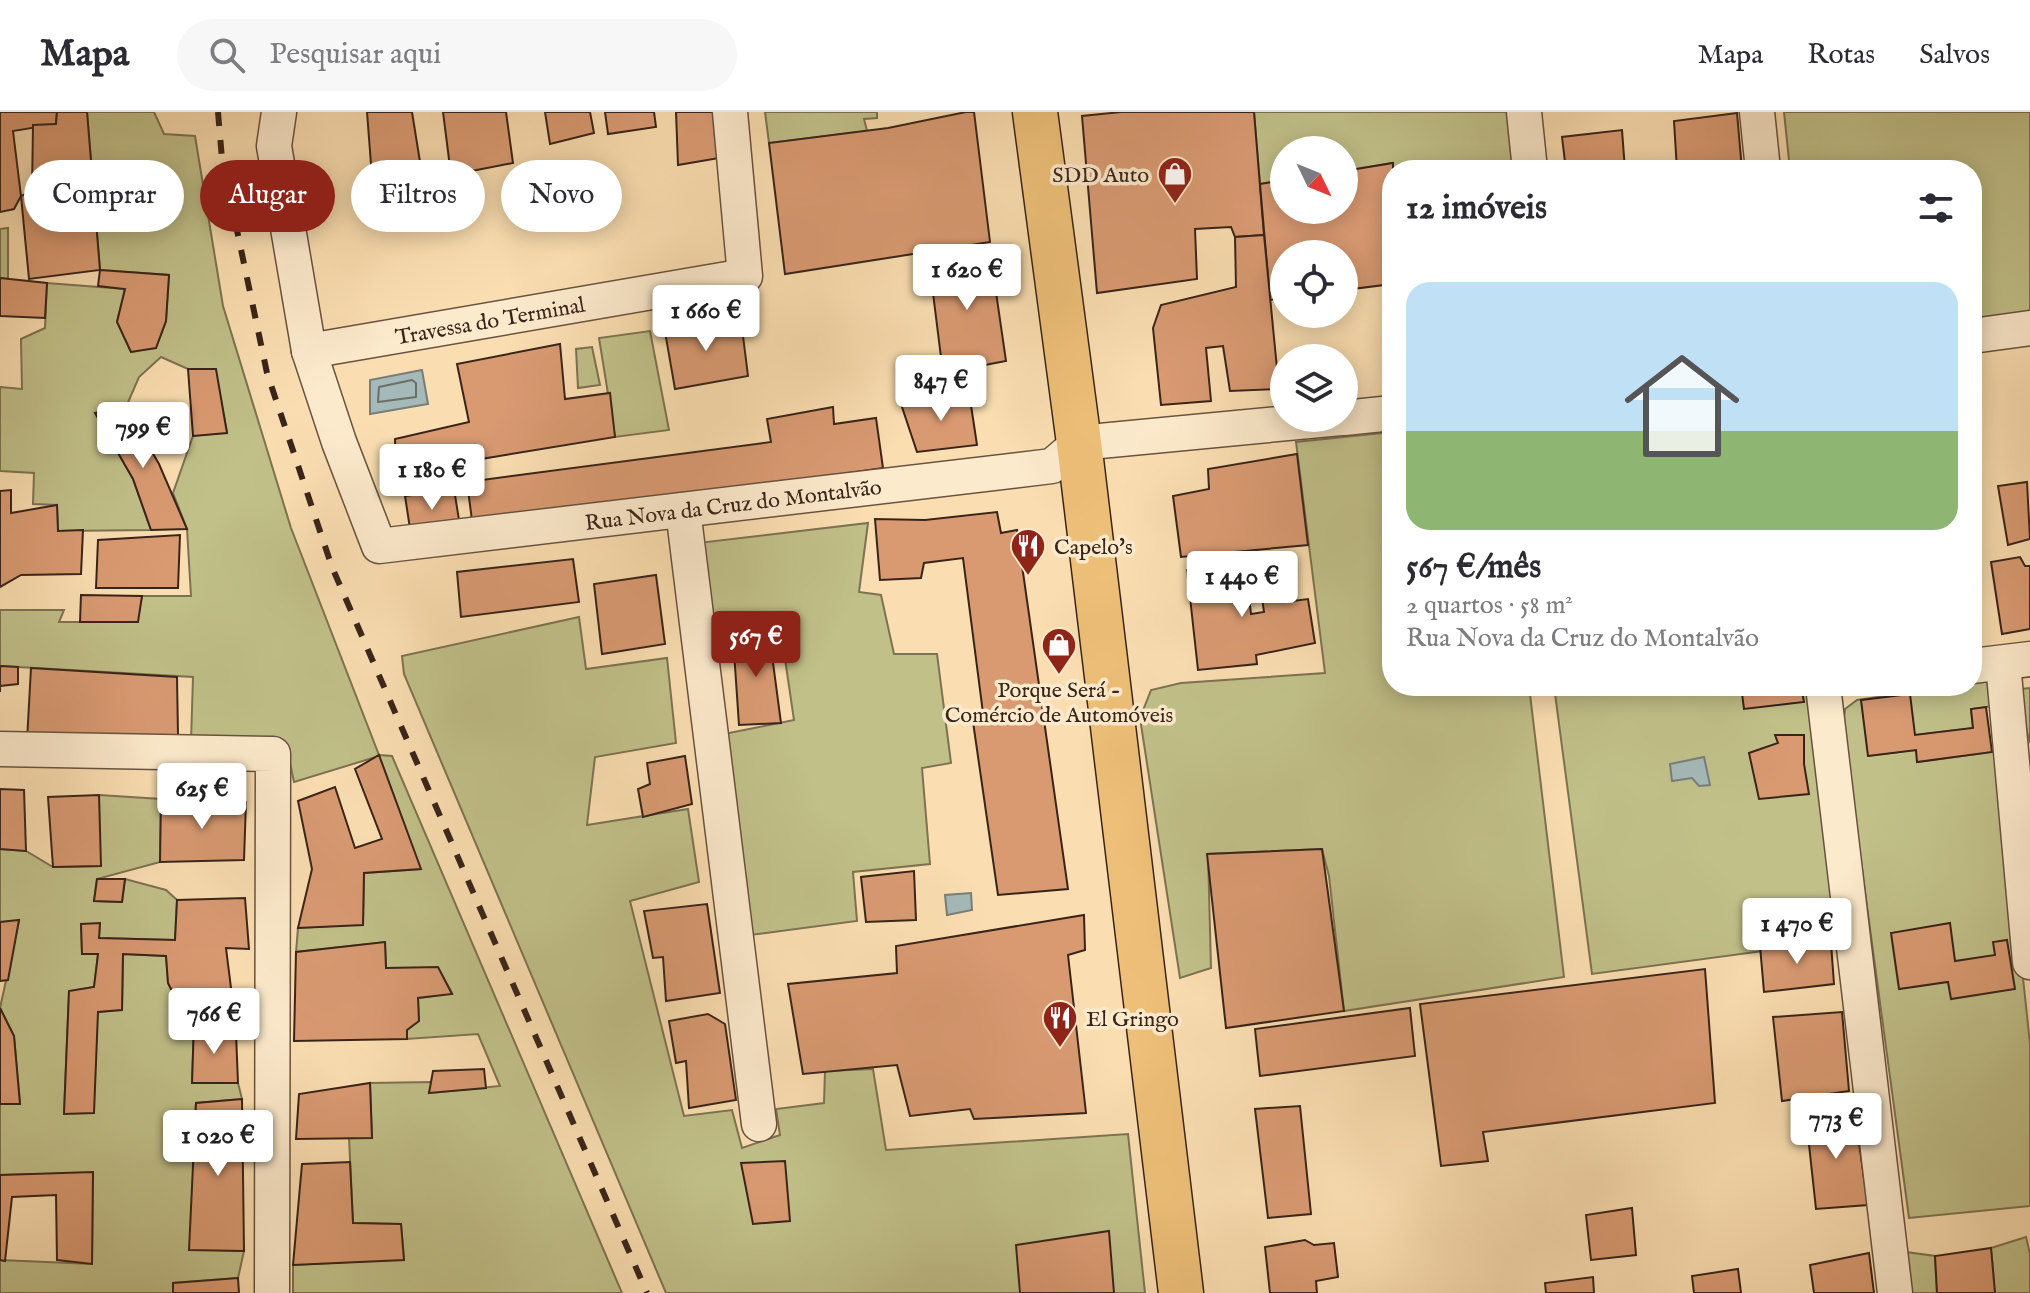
<!DOCTYPE html>
<html lang="pt">
<meta charset="utf-8">
<style>
body{margin:0;font-family:"IM FELL English",serif;background:#f7f7f7;color:#2b2b33;height:100vh;display:flex;flex-direction:column;font-size:30px;white-space:nowrap}
*{box-sizing:border-box;margin:0}
p{font-size:26px;color:#7c7c81}
.icon{flex:none;width:44px;height:44px;fill:none;stroke:currentColor;stroke-width:2;stroke-linecap:round;stroke-linejoin:round}
.map{position:relative;flex:1;overflow:hidden}
.details{position:absolute;left:1382px;top:48px;width:600px;height:536px;display:flex;flex-direction:column;background:#fff;border-radius:32px;box-shadow:0 4px 20px #0003}
.details>*{flex:none}
.banner{position:absolute;left:24px;top:48px;width:760px;height:72px;display:flex;gap:16px}
.needle{width:52px;rotate:133deg}
.fabs{position:absolute;left:1270px;top:24px;display:grid;gap:16px}
.fabs a{display:grid;place-items:center;width:88px;height:88px;border-radius:50%;background:#fff;box-shadow:0 4px 20px #0003;font-size:40px}
.price{position:absolute;translate:-50% -68px;padding:0 18px;border-radius:8px;background:#fff;color:#222;font-size:26px;line-height:52px;filter:drop-shadow(0 2px 4px #0008)}
.price::after{content:'';position:absolute;left:50%;top:48px;width:24px;height:18px;margin-left:-12px;background:inherit;clip-path:polygon(0 0,100% 0,50% 100%)}
.price.selected{background:#8f2418;color:#fff}
ul{padding:0;list-style:none}
li{display:grid;align-content:center;gap:16px;height:424px;padding:0 24px}
li span{display:grid;place-items:center;height:248px;border-radius:24px;color:#555}
li>.icon{margin-inline-start:auto}
span .icon{width:144px;height:144px;fill:#fffc;stroke-width:1}
li b{font-size:34px}
h2{display:flex;justify-content:space-between;align-items:center;height:96px;padding:0 24px;font-size:34px}
.tag{padding:0 28px;border-radius:36px;background:#fff;box-shadow:0 4px 20px #0003;font-size:28px;line-height:72px}
.tag.selected{background:#8f2418;color:#fff}
header{display:flex;align-items:center;gap:48px;box-sizing:border-box;height:112px;padding:0 40px;background:#fff;border-bottom:2px solid #e1e1e2}
header strong{font-size:38px}
nav{display:flex;gap:44px;margin-inline-start:auto;font-size:28px}
.search{width:560px;height:72px;background:#f7f7f7;display:flex;align-items:center;gap:20px;box-sizing:border-box;padding:0 28px;border-radius:44px;color:#7c7c81;font-size:30px}
.map>svg:first-child{display:block}
.green{fill:#c1c089;stroke:#7d7252;stroke-width:2}
.water{fill:#a4b9b8;stroke:#797d79;stroke-width:2}
.lines{fill:none;stroke-linecap:round;stroke-linejoin:round}
.shore{stroke:#6e6e69;stroke-width:2}
.building{fill:#d99a72;stroke:#39241a;stroke-width:2}
.street-casing{stroke:#695240;stroke-width:37}
.primary-casing{stroke:#39241a;stroke-width:47}
.street{stroke:#fceacc;stroke-width:34}
.primary{stroke:#edbf78;stroke-width:44}
.rail{stroke:#39241a;stroke-width:6;stroke-dasharray:14 14;stroke-linecap:butt}
.labels{text-anchor:middle;stroke-width:7;stroke-linejoin:round;paint-order:stroke}
.poi-label{font-size:22px;fill:#39241a;stroke:#fceacc;text-anchor:start}
.street-label{font-size:22px;fill:#39241a;stroke:#fceacc}
</style>
<header>
<strong>Mapa</strong>
<div class="search"><svg class="icon" aria-label="search" viewBox="0 0 24 24"><circle cx="10" cy="10" r="6"/><path d="M15 15l6 6"/></svg>Pesquisar aqui</div>
<nav><a>Mapa</a><a>Rotas</a><a>Salvos</a></nav>
</header>
<div class="map">
<svg width="2030" height="1181" viewBox="0 0 2030 1181">
<rect width="100%" height="100%" fill="#fadeb1"/>
<filter id="stains"><feTurbulence type="fractalNoise" baseFrequency=".0025" numOctaves="4"/><feColorMatrix values="0 0 0 0 .2 0 0 0 0 .09 0 0 0 0 .02 0 0 0 .5 -.17"/></filter>
<radialGradient id="worn" r=".72"><stop offset=".6" stop-color="#630" stop-opacity="0"/><stop offset="1" stop-color="#630" stop-opacity=".3"/></radialGradient>
<g class="green">
<path d="M87,0H154L164,22L195,24L223,194L291,416L379,643L392,644L622,1181H293V1153L404,1147L401,1112L353,1111L349,1025H372L370,971L432,970L429,981L500,974L478,922L407,927V918L419,908L418,886L452,881L438,856H386L385,830L296,840L298,816L363,812L364,761L420,757L379,644L294,670L287,637L191,630L193,565L0,554V498H64L59,510H137L142,484H191L187,417L173,381L193,324L227,320L215,257H188L161,245L139,265L126,295L96,301L133,367L151,418L58,419L57,393L33,392L34,361L0,359V275L22,277L21,227L45,216L47,171L125,177L117,210L131,240L156,235L166,209L169,163L100,158Z"/>
<path d="M765,0H877V6L864,7L867,19L769,31Z"/>
<path d="M1254,0H1509L1516,58H1393L1392,51L1344,59V38H1284V68L1260,72Z"/>
<path d="M1784,0H2030V207L1972,214V58H1790Z"/>
<path d="M8,116V167L0,166V117Z"/>
<path d="M650,219L669,318L615,325L599,226Z"/>
<path d="M592,235L600,273L578,276L576,237Z"/>
<path d="M1392,320V574H1529L1564,865L1344,899L1329,764L1322,737L1208,742L1211,856L1180,866L1140,606L1151,578L1181,571L1325,561L1296,330Z"/>
<path d="M868,411L859,480L881,483L894,542H937L951,651L922,656L930,752L853,760L857,809L750,823L724,622L794,608L780,513L709,514L698,431Z"/>
<path d="M579,505L586,557L667,546L676,631L595,645L587,713L688,697L699,770L630,789L684,1004L732,998L742,1036L780,1023L776,997L824,991L825,959L873,957L886,1038L1128,1022L1145,1181H666L404,562L402,544Z"/>
<path d="M1991,569L1994,594L1971,597L1973,616L1915,623L1862,589L1869,644L1916,638L1918,650L1999,639L2030,932V1094L1909,1106L1843,616L1845,597L1857,588Z"/>
<path d="M1554,574H1808L1837,829L1592,862Z"/>
<path d="M2030,576V631L2019,588L2021,577Z"/>
<path d="M99,683L161,687L160,750L97,767L94,789L122,790L125,767L166,778L177,788L175,828L99,826L100,812L81,813L82,841L98,842L94,875L69,879L64,1001L98,900L122,897L123,842L166,844L168,871L175,885L207,890L231,876L239,898L194,911L192,970L238,971L242,987L196,991L190,1137L244,1139L238,1166L173,1171V1181H0V1148L92,1152L93,1061L0,1063V992L20,991L14,924L0,896L19,809L0,810V737L26,739L53,755L100,754Z"/>
<path d="M2026,1125L2030,1142V1181H1995L1991,1136Z"/>
<path d="M1906,1140L1935,1144L1937,1181H1912Z"/>
</g>
<g class="water">
<path d="M422,258L428,292L370,302V268Z"/>
<path d="M1704,645L1710,673L1699,674L1692,666L1672,669L1670,652Z"/>
<path d="M971,781L972,798L947,803L945,783Z"/>
</g>
<g class="lines">
<path class="shore" d="M412,268L416,271V285L378,290L379,275Z"/>
</g>
<g class="building">
<path d="M0,0H57L56,12L13,19L21,84L14,97L0,100Z"/>
<path d="M57,0H87L100,158L29,167L21,84L32,79L33,13L56,12Z"/>
<path d="M367,0H412L421,56L372,65Z"/>
<path d="M443,0H506L513,51L451,63Z"/>
<path d="M545,0H590L594,21L550,32Z"/>
<path d="M605,0H654L656,15L608,22Z"/>
<path d="M676,0H719L725,45L678,53Z"/>
<path d="M966,0H974L990,130L785,162L769,31L888,16Z"/>
<path d="M1121,0H1254L1264,123L1235,125L1231,115L1195,117L1197,167L1097,181L1082,4Z"/>
<path d="M1737,1L1742,58H1677L1674,9Z"/>
<path d="M1622,18L1625,58H1566L1562,25Z"/>
<path d="M1393,51L1392,172L1344,178V142H1284V186L1270,188L1260,72L1284,68V98H1344V59Z"/>
<path d="M1264,123L1279,277L1230,279L1223,234L1206,236L1211,289L1161,293L1153,216L1161,193L1236,175L1235,125Z"/>
<path d="M990,139L1006,249L943,261L929,149Z"/>
<path d="M100,158L169,163L166,209L156,236L131,240L117,210L125,177L98,174Z"/>
<path d="M0,166L47,171L45,206L0,204Z"/>
<path d="M741,208L748,264L675,277L664,214Z"/>
<path d="M560,232L565,287L610,281L615,325L396,361L395,327L469,310L457,252Z"/>
<path d="M188,257H216L227,321L193,324Z"/>
<path d="M969,280L977,333L917,340L901,292Z"/>
<path d="M126,295L159,352L187,417L151,418L133,367L95,301Z"/>
<path d="M833,295L834,312L876,306L883,356L473,416L467,370L771,330L767,307Z"/>
<path d="M1297,342L1308,433L1181,445L1173,384L1209,377L1208,357Z"/>
<path d="M2027,370L2030,427L2008,433L1998,374Z"/>
<path d="M454,377L460,414L411,423L405,384Z"/>
<path d="M11,378V401L57,393L58,419L83,418L81,462L21,463L0,475V379Z"/>
<path d="M997,400L1001,421L1017,418L1068,777L998,783L972,603L983,601L963,446L924,451L921,466L880,468L875,407L925,408Z"/>
<path d="M180,423L178,476H96L98,428Z"/>
<path d="M2020,445L2025,454H2030V517L2002,522L1991,450Z"/>
<path d="M573,447L579,490L461,505L457,460Z"/>
<path d="M1245,452L1251,502L1264,500L1260,471L1279,468L1285,490L1308,487L1315,531L1256,543L1257,552L1198,558L1187,458Z"/>
<path d="M656,463L665,532L602,542L594,472Z"/>
<path d="M81,483L142,484L138,510H80Z"/>
<path d="M768,513L781,611L739,613L733,525Z"/>
<path d="M0,554L18,555V572L0,574V580Z"/>
<path d="M31,556L177,565L178,623L27,629Z"/>
<path d="M1741,574H1801L1804,590L1744,597Z"/>
<path d="M1910,582L1915,623L1973,616L1971,597L1986,595L1992,640L1917,650L1916,638L1868,644L1861,588Z"/>
<path d="M1775,623H1804V652L1809,682L1759,687L1749,641L1778,631Z"/>
<path d="M379,643L421,757L364,761L363,813L298,816L312,757L298,689L335,675L355,736L382,727L355,657Z"/>
<path d="M685,644L692,692L643,705L638,677L650,672L647,651Z"/>
<path d="M0,677L24,678L26,739L0,737Z"/>
<path d="M99,683L101,754L53,755L48,685Z"/>
<path d="M161,687L246,690L244,748L160,750Z"/>
<path d="M1322,737L1344,899L1226,916L1207,742Z"/>
<path d="M914,759L916,808L866,810L861,765Z"/>
<path d="M97,767H125L122,790L94,789Z"/>
<path d="M245,786L249,837L226,836L231,876L207,890L175,885L168,871L166,844L123,842L122,898L98,900L94,1001L64,1002L69,879L94,875L98,842H82L81,812L100,811L99,826L175,828L177,788Z"/>
<path d="M707,792L720,881L666,889L663,845L653,846L644,799Z"/>
<path d="M1084,803L1085,838L1068,843L1086,1001L974,1007L970,997L910,1004L897,953L803,962L788,872L897,861L896,834Z"/>
<path d="M19,808L8,868L0,869V810Z"/>
<path d="M1950,811L1955,849L1995,843L1993,830L2007,828L2015,877L1951,887L1948,870L1899,877L1891,821Z"/>
<path d="M385,830L386,856L438,855L452,882L418,886L419,909L407,918V927L294,929L296,840Z"/>
<path d="M1831,831L1834,872L1764,880L1760,834Z"/>
<path d="M1705,857L1715,991L1483,1020L1488,1049L1441,1054L1420,892Z"/>
<path d="M0,896L14,924L20,992H0Z"/>
<path d="M1410,896L1415,944L1260,964L1255,917Z"/>
<path d="M1842,900L1849,979L1782,989L1773,905Z"/>
<path d="M708,902L725,912L736,988L689,996L686,949L676,951L669,909Z"/>
<path d="M194,911L236,921L238,971H192Z"/>
<path d="M484,957L486,976L429,981L433,959Z"/>
<path d="M370,971L372,1026L296,1027L299,982Z"/>
<path d="M242,987L244,1139L189,1138L196,991Z"/>
<path d="M1300,994L1311,1102L1268,1106L1255,997Z"/>
<path d="M1854,997L1868,1093L1816,1097L1806,1005Z"/>
<path d="M785,1049L790,1109L753,1112L741,1051Z"/>
<path d="M350,1050L353,1111L401,1112L404,1148L293,1153L302,1052Z"/>
<path d="M93,1060L92,1152L57,1148L56,1083L12,1085L5,1149L0,1148V1063Z"/>
<path d="M1632,1096L1636,1143L1591,1148L1586,1103Z"/>
<path d="M1109,1119L1114,1181H1020L1016,1133Z"/>
<path d="M1305,1128L1314,1133L1334,1131L1338,1165L1316,1169L1317,1181H1270L1265,1135Z"/>
<path d="M1991,1136L1995,1181H1937L1935,1144Z"/>
<path d="M1869,1141L1874,1181H1814L1810,1153Z"/>
<path d="M1738,1157L1741,1181H1694L1692,1164Z"/>
<path d="M1593,1165L1594,1181H1546L1545,1171Z"/>
<path d="M238,1166L239,1181H173V1171Z"/>
</g>
<g class="lines">
<defs>
<g id="street">
<path d="M279,0L274,34L309,239L339,330L379,434L1052,354L1079,331L1341,306"/>
<path d="M1524,0L1530,58"/>
<path d="M1757,0L1763,58"/>
<path d="M1972,224L2030,216"/>
<path d="M309,239L745,164L730,0"/>
<path d="M1344,306L1392,301"/>
<path d="M683,398L759,1012"/>
<path d="M2003,551L2030,850"/>
<path d="M1972,554L2030,547"/>
<path d="M1823,574L1895,1181"/>
<path d="M0,637L273,642L272,1181"/>
</g>
<path id="primary" d="M1035,0L1079,331L1181,1181"/>
</defs>
<use href="#street" class="street-casing"/>
<use href="#primary" class="primary-casing"/>
<use href="#street" class="street"/>
<use href="#primary" class="primary"/>
<path class="rail" d="M218,0L222,47L267,261L332,455L647,1181"/>
</g>
<defs>
<symbol id="shop-pin" viewBox="-11 -11 22 30"><path d="M0 17L-7.5 6A9.5 9.5 0 1 1 7.5 6Z" fill="#8f2418" stroke="#fceacc"/><path d="M-5-2.5h2.3a2.7 3.5 0 0 1 5.4 0H5L5.5 6h-11ZM-1.5-2.5h3a1.5 2.3 0 0 0-3 0Z" fill="#fff"/></symbol>
<symbol id="restaurant-pin" viewBox="-11 -11 22 30"><path d="M0 17L-7.5 6A9.5 9.5 0 1 1 7.5 6Z" fill="#8f2418" stroke="#fceacc"/><path d="M-5-6h1v4h1v-4h1v4h1v-4h1v5L-1.5 .5V6h-2V.5L-5-1ZM5-6V6H3V1.5H1.5Q1.5-4 5-6Z" fill="#fff"/></symbol>
</defs>
<g fill-rule="evenodd">
<use href="#shop-pin" x="1155" y="42" width="40" height="54"/>
<use href="#restaurant-pin" x="1008" y="414" width="40" height="54"/>
<use href="#shop-pin" x="1039" y="513" width="40" height="54"/>
<use href="#restaurant-pin" x="1040" y="886" width="40" height="54"/>
</g>
<g class="labels">
<g class="poi-label">
<text x="1149" y="70" text-anchor="end">SDD Auto</text>
<text x="1054" y="442">Capelo's</text>
<text x="1059" y="585" text-anchor="middle">Porque Será -<tspan x="1059" dy="25">Comércio de Automóveis</tspan></text>
<text x="1086" y="914">El Gringo</text>
</g>
<g class="street-label">
<text transform="translate(490 208) rotate(-10)" y="8">Travessa do Terminal</text>
<text transform="translate(733 392) rotate(-7)" y="8">Rua Nova da Cruz do Montalvão</text>
</g>
</g>
<rect width="100%" height="100%" filter="url(#stains)"/>
<rect width="100%" height="100%" fill="url(#worn)"/>
</svg>
<div class="fabs">
<a><svg class="needle" viewBox="-14 -14 28 28"><path d="M0-13l5 13h-10z" fill="#e53935"/><path d="M0 13l5-13h-10z" fill="#7c7c81"/></svg></a>
<a><svg class="icon" aria-label="locate" viewBox="0 0 24 24"><circle cx="12" cy="12" r="6"/><path d="M12 2v4M12 18v4M2 12h4M18 12h4"/></svg></a>
<a><svg class="icon" aria-label="layers" viewBox="0 0 24 24"><path d="M12 4l9 5-9 5-9-5zM3 14l9 5 9-5"/></svg></a>
</div>
<b class="price" style="left:967px;top:200px">1 620 €</b>
<b class="price" style="left:706px;top:241px">1 660 €</b>
<b class="price" style="left:941px;top:311px">847 €</b>
<b class="price" style="left:143px;top:358px">799 €</b>
<b class="price" style="left:432px;top:400px">1 180 €</b>
<b class="price" style="left:1242px;top:507px">1 440 €</b>
<b class="price selected" style="left:756px;top:567px">567 €</b>
<b class="price" style="left:202px;top:719px">625 €</b>
<b class="price" style="left:1797px;top:854px">1 470 €</b>
<b class="price" style="left:214px;top:944px">766 €</b>
<b class="price" style="left:1836px;top:1049px">773 €</b>
<b class="price" style="left:218px;top:1066px">1 020 €</b>
<div class="banner">
<a class="tag">Comprar</a>
<a class="tag selected">Alugar</a>
<a class="tag">Filtros</a>
<a class="tag">Novo</a>
</div>
<section class="details">
<h2>12 imóveis<svg class="icon" aria-label="filters" viewBox="0 0 24 24"><path d="M4 7h16M4 17h16"/><circle cx="9" cy="7" r="2"/><circle cx="15" cy="17" r="2"/></svg></h2>
<ul>
<li><span style="background:linear-gradient(#bfe0f5 60%,#8fb573 0)"><svg class="icon" aria-label="home" viewBox="0 0 24 24"><path d="M3 11l9-7 9 7M6 9v11h12V9"/></svg></span><div><b>567 €/mês</b><p>2 quartos · 58 m²</p><p>Rua Nova da Cruz do Montalvão</p></div></li>
</ul>
</section>
</div>
